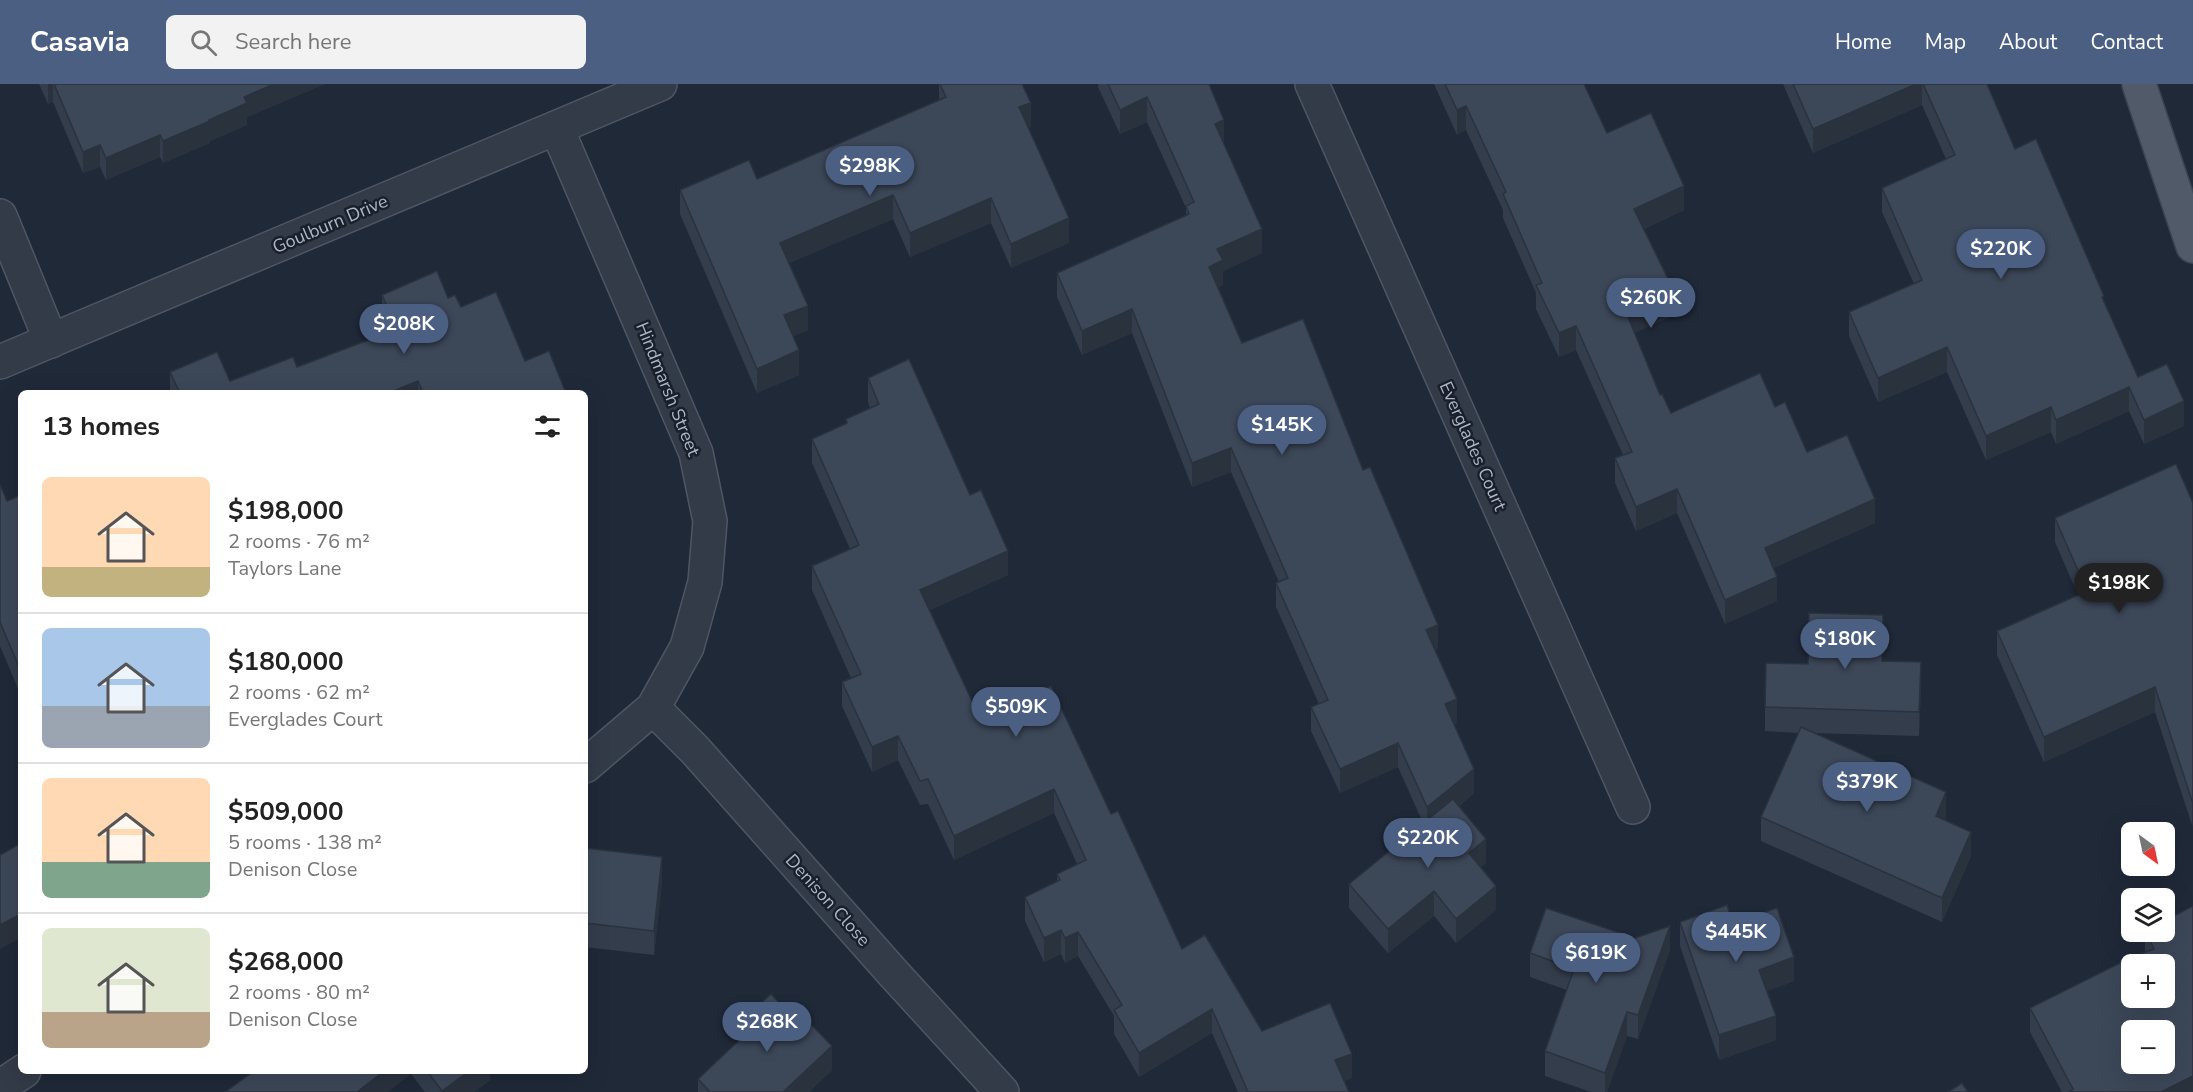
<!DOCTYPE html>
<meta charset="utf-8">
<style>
body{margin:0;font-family:"Nunito Sans",sans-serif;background:#f2f2f2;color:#222;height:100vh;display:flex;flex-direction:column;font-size:22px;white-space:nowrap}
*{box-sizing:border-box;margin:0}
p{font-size:20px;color:#767676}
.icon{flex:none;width:33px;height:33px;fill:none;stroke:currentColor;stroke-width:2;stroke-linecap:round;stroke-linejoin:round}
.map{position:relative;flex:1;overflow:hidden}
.drawer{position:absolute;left:18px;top:306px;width:570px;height:684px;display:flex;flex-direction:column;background:#fff;border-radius:9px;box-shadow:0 6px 24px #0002}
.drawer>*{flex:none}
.needle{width:39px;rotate:147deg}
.tools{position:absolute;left:2121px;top:738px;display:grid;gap:12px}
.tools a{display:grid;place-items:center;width:54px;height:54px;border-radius:9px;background:#fff;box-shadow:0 6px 24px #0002;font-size:30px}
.price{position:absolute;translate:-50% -51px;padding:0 14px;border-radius:21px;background:#4b5f83;color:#fff;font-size:20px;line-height:39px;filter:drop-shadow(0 2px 3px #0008)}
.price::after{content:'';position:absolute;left:50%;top:36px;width:18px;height:14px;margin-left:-9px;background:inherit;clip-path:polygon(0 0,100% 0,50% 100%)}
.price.current{background:#222;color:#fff}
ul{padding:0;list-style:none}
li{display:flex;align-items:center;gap:18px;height:150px;padding:0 24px}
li+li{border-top:2px solid #e0e0e0}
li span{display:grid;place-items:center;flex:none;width:168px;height:120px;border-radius:9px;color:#555}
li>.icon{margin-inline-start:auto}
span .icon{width:72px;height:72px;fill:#fffc;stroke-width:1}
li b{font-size:26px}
h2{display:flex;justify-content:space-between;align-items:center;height:72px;padding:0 24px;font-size:26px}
header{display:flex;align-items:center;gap:36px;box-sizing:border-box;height:84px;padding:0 30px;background:#4b5f83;color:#fff}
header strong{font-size:28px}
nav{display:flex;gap:33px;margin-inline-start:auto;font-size:21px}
.search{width:420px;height:54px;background:#f2f2f2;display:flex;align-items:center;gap:15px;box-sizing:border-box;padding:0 21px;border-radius:9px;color:#767676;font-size:22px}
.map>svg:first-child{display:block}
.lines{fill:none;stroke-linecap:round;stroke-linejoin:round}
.minor-casing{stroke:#4e5663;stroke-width:36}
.major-casing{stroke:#3d4452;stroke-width:36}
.minor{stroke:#333b48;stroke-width:33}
.major{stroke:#515a68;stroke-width:33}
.wall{fill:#343d4c}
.shaded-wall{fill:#2a323e}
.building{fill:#3c4758;stroke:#2a323e;stroke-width:1.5;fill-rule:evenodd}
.labels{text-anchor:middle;stroke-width:5;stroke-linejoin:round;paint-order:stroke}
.street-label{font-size:18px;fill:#adb6c5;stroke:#19202c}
</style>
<header>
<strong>Casavia</strong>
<div class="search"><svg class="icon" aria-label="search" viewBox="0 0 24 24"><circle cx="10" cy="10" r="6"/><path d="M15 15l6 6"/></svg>Search here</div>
<nav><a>Home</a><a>Map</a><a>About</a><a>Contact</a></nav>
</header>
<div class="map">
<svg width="2193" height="1008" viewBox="0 0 2193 1008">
<rect width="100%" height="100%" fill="#202938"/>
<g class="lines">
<defs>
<g id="minor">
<path d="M1312,0L1633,723"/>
<path d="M557,45L696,369L710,437L705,498L687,563L653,624L585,682"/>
<path d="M0,132L51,257"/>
<path d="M0,278L660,0"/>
<path d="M653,624L695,666L894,890L1002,1008"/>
<path d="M0,1003L24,987"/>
</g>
<path id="major" d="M2139,0L2193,162"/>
</defs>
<use href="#minor" class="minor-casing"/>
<use href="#major" class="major-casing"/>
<use href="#minor" class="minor"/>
<use href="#major" class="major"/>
</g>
<g class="wall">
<path d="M39,0H325L247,33V41L210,57V59L163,79L160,73L106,96L100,83L83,89L53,18L48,20Z"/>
<path d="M939,0H1022L1031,43H1029L1069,159L1011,184L991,139L910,173L893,135L789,179L808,246L793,252L799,291L757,309L680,130V106L757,95L939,16Z"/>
<path d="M1098,0H1209L1224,60L1262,169L1223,187V201L1218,203L1242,259L1363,386L1438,565L1435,566L1457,639L1454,640L1474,709L1459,722L1486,779L1481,783L1496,826L1456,859L1434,832L1388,869L1349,824V800L1423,739L1398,683L1340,709L1311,647V623L1319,620L1276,523V499L1279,498L1231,388L1192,403L1132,249L1082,271L1057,213V189L1186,131V124L1147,38L1120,50L1098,3Z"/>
<path d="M1434,0H1584L1607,49L1684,126L1644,145L1674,231L1634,249L1660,311L1671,329L1775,323L1807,368L1875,439L1773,484L1777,517L1725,540L1677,429L1636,447L1615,399V374L1623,371L1576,266L1559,273L1536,225V209L1503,134V126L1466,46L1457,51Z"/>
<path d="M1783,0H1987L2015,65L2104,219L2138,293L2184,342L2144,360L2129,327L2056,360L2051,348L1986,376L1947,288L1878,318L1849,252V228L1914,200L1882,128V104L1946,75L1922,21L1813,69Z"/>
<path d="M382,211L448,214L461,223L525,277L566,309H170V288L230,297L297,283L388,248L382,235Z"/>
<path d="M868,294L970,411L1008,491L930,526L980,634L1111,730L1182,865L1262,947L1352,994L1344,997L1349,1008H1238L1212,949L1139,993L1114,950V932L1078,872L1065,879L1061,870L1044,878L1025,837V813L1057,798V790L1077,780L1054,729L954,776L928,720L920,721L898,676L872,688L842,622V598L851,594L812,506V482L850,465L812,379V355L846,340V335L870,324L868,318Z"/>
<path d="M0,400L7,417L21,411V606L19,607L0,562Z"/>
<path d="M2193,419V741H2192L2155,628L2044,678L1997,571V547L2078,511L2055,458V434Z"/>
<path d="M1883,577L1921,603L1919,652L1814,649L1946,732L1944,736L1971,772L1942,838L1761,757V733L1799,649L1765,647V623L1808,580Z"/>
<path d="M585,764L662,797L654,871L585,863Z"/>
<path d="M1680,838L1733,839L1794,897L1767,907L1776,956L1719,976L1680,862Z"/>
<path d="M2145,848H2164L2193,1008H2062L2030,948V924L2145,868Z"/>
<path d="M1670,866L1638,955L1627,952L1607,1008H1591L1545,992V967L1567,906L1530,893V869Z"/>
<path d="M742,936L832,986L809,1008H698V995L742,954Z"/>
<path d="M254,987H490V996L474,1008H425L411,990Z"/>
</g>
<g class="shaded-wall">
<path d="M48,0H53V18L48,20Z"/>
<path d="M274,0H325L247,33V41L210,57V59L163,79V57L209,36L244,13Z"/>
<path d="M1916,0H1922V21L1813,69V45Z"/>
<path d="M1147,13V38L1120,50V26Z"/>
<path d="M1031,19V43L1019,47V23Z"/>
<path d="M1466,22V46L1457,51V26Z"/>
<path d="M1224,36V60L1215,40Z"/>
<path d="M160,51V73L106,96V74Z"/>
<path d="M100,61V83L83,89V68Z"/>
<path d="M1684,102V126L1634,149V125Z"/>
<path d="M893,111V135L780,183V159Z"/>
<path d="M991,114V139L910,173V149Z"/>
<path d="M1069,134V159L1011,184V160Z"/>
<path d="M1262,145V169L1223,187V201L1209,207V183L1217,165Z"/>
<path d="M1674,207V231L1626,252V228Z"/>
<path d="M808,222V246L784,256V231Z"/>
<path d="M1132,225V249L1082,271V247Z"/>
<path d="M1576,242V266L1559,273V249Z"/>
<path d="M1947,263V288L1878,318V294Z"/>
<path d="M799,266V291L757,309V285Z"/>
<path d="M418,297V309H389Z"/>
<path d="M2129,303V327L2056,360V336Z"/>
<path d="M2184,317V342L2144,360V336Z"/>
<path d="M2051,323V348L1986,376V352Z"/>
<path d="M1231,364V388L1192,403V379Z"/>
<path d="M1677,405V429L1636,447V423Z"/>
<path d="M1875,415V439L1765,488V464Z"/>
<path d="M1008,467V491L920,530V506Z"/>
<path d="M1777,493V517L1725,540V516Z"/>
<path d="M1438,541V565L1426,570V546Z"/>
<path d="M1921,578V603L1919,652V628Z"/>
<path d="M21,582V606L19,607V583Z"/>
<path d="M2155,603V628L2044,678V653Z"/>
<path d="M1457,615V639L1445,645V620Z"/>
<path d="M898,652V676L872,688V663Z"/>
<path d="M1398,659V683L1340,709V685Z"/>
<path d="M1474,685V709L1427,748V723Z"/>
<path d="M1054,705V729L954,776V752Z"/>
<path d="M1946,708V732L1936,756V732Z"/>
<rect x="2192" y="717" width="1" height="24"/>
<path d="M1971,748V772L1942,838V814Z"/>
<path d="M1486,755V779L1469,793V769Z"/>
<path d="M662,773V797L654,871V847Z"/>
<path d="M1496,802V826L1456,859V835Z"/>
<path d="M1434,807V832L1388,869V845Z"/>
<path d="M21,830V854L0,865V841Z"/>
<path d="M1670,842V866L1638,955V931Z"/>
<path d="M1061,846V870L1044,878V854Z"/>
<path d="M1078,848V872L1065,879V854Z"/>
<path d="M1794,873V897L1759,910V886Z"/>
<path d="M1212,925V949L1139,993V969Z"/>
<path d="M1627,928V952L1607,1008H1605V989Z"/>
<path d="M1776,932V956L1719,976V951Z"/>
<path d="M832,962V986L809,1008H783Z"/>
<path d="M1352,970V994L1335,1001V976Z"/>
<path d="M384,987H411V990L388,1008H357Z"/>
<path d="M469,987H490V996L474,1008H442V1007Z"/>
<path d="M2193,992V1008H2161Z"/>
</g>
<g class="building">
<path d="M54,0H274L244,13L247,19L209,36L210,37L163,57L160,51L106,74L100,61L83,68Z"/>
<path d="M940,0H1022L1031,19L1019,23L1069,134L1011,160L991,114L910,149L893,111L780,159L808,222L784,231L799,266L757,285L680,106L749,76L757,95L946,13Z"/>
<path d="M1108,0H1209L1224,36L1215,40L1262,145L1217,165L1223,176L1209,183L1242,259L1303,235L1363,386L1370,383L1438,541L1426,546L1457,615L1445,620L1474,685L1427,723L1398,659L1340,685L1311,623L1328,616L1276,499L1288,494L1231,364L1192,379L1132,225L1082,247L1057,189L1189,130L1186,122L1194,118L1147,13L1120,26Z"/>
<path d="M1445,0H1584L1607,49L1651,29L1684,102L1634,125L1674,207L1626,228L1660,311L1662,310L1671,329L1760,289L1775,323L1785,318L1807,368L1847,351L1875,415L1765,464L1777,493L1725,516L1677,405L1636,423L1615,374L1632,368L1576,242L1559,249L1536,201L1542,199L1503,110L1506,108L1466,22L1457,26Z"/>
<path d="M1793,0H1916L1813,45Z"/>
<path d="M1923,0H1987L2015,65L2036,55L2104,212L2102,213L2138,293L2167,280L2184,317L2144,336L2129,303L2056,336L2051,323L1986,352L1947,263L1878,294L1849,228L1922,196L1882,104L1955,71Z"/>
<path d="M437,187L448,214L455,211L461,223L496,208L525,277L549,267L566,309H423L418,297L389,309H180L170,288L217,268L230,297L293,273L297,283L397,245L382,211Z"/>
<path d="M909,275L970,411L981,406L1008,467L920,506L980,634L1051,602L1111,730L1118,727L1182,865L1205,851L1262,947L1330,919L1352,970L1335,976L1349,1008H1248L1212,925L1139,969L1114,926L1122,921L1078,848L1065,854L1061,846L1044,854L1025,813L1060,796L1057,790L1086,776L1054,705L954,752L928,695L920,697L898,652L872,663L842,598L861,590L812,482L859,461L812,355L847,339L846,335L879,320L868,294Z"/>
<path d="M2176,380L2193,419V717H2192L2155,603L2044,653L1997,547L2087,507L2055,434Z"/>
<path d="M0,400L7,417L21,411V582L19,583L0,538Z"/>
<path d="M1809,529L1883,531L1882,577L1921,578L1919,628L1765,623L1766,579L1808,580Z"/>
<path d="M1801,643L1946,708L1936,732L1971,748L1942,814L1761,733Z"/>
<path d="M1453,715L1486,755L1469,769L1496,802L1456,835L1434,807L1388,845L1349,800Z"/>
<path d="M21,759V830L0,841V771Z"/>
<path d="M585,764L662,773L654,847L585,839Z"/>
<path d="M1727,821L1733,839L1777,824L1794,873L1759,886L1776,932L1719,951L1680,838Z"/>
<path d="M2193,822V992L2161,1008H2069L2073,1005L2030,924L2132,873L2154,865L2146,848H2164V837ZM2132,880H2164V914H2132ZM2132,946H2164V980H2132Z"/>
<path d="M1546,824L1635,854L1670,842L1638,931L1627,928L1605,989L1545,967L1574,885L1530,869Z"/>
<path d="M771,910L795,936L801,930L832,962L783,1008H710L698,995L751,945L742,936Z"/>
<path d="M254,987H384L357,1008H225Z"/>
<path d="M427,987H469L442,1007Z"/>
<path d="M1962,999L1968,1008H1948Z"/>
</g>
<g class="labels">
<g class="street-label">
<text transform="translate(330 140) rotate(-23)" y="6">Goulburn Drive</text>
<text transform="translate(668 305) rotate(68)" y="6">Hindmarsh Street</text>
<text transform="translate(1473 362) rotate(66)" y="6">Everglades Court</text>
<text transform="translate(828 816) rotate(48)" y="6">Denison Close</text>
</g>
</g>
</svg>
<div class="tools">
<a><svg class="needle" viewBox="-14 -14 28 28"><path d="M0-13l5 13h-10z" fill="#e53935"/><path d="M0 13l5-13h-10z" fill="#767676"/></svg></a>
<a><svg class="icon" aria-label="layers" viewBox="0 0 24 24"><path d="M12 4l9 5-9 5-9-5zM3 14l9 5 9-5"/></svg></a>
<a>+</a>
<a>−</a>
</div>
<b class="price" style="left:870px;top:113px">$298K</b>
<b class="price" style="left:2001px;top:196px">$220K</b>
<b class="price" style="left:1651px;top:245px">$260K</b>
<b class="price" style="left:404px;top:271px">$208K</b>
<b class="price" style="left:1282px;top:372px">$145K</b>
<b class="price current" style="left:2119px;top:530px">$198K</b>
<b class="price" style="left:1845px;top:586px">$180K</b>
<b class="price" style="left:1016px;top:654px">$509K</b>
<b class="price" style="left:1867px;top:729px">$379K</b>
<b class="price" style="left:1428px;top:785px">$220K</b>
<b class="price" style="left:1736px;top:879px">$445K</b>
<b class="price" style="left:1596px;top:900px">$619K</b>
<b class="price" style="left:767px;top:969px">$268K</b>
<section class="drawer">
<h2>13 homes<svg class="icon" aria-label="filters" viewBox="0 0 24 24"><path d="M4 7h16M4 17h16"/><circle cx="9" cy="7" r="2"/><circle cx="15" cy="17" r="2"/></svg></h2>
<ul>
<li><span style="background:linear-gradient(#ffd9b3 75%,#c2b280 0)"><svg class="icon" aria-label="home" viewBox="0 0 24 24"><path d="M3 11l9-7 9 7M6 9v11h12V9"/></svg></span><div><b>$198,000</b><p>2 rooms · 76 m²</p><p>Taylors Lane</p></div></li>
<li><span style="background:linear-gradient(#a9c7e8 65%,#9aa5b1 0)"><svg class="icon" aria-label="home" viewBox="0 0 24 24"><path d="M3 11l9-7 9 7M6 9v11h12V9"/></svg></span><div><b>$180,000</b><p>2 rooms · 62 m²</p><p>Everglades Court</p></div></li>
<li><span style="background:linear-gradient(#ffd9b3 70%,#7fa58c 0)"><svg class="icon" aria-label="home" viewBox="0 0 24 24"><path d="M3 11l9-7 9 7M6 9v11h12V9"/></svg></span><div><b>$509,000</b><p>5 rooms · 138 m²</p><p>Denison Close</p></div></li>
<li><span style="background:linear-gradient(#dfe7d0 70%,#b9a48a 0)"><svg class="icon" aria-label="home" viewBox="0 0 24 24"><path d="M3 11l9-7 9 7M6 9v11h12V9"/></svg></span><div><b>$268,000</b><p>2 rooms · 80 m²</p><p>Denison Close</p></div></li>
</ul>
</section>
</div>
